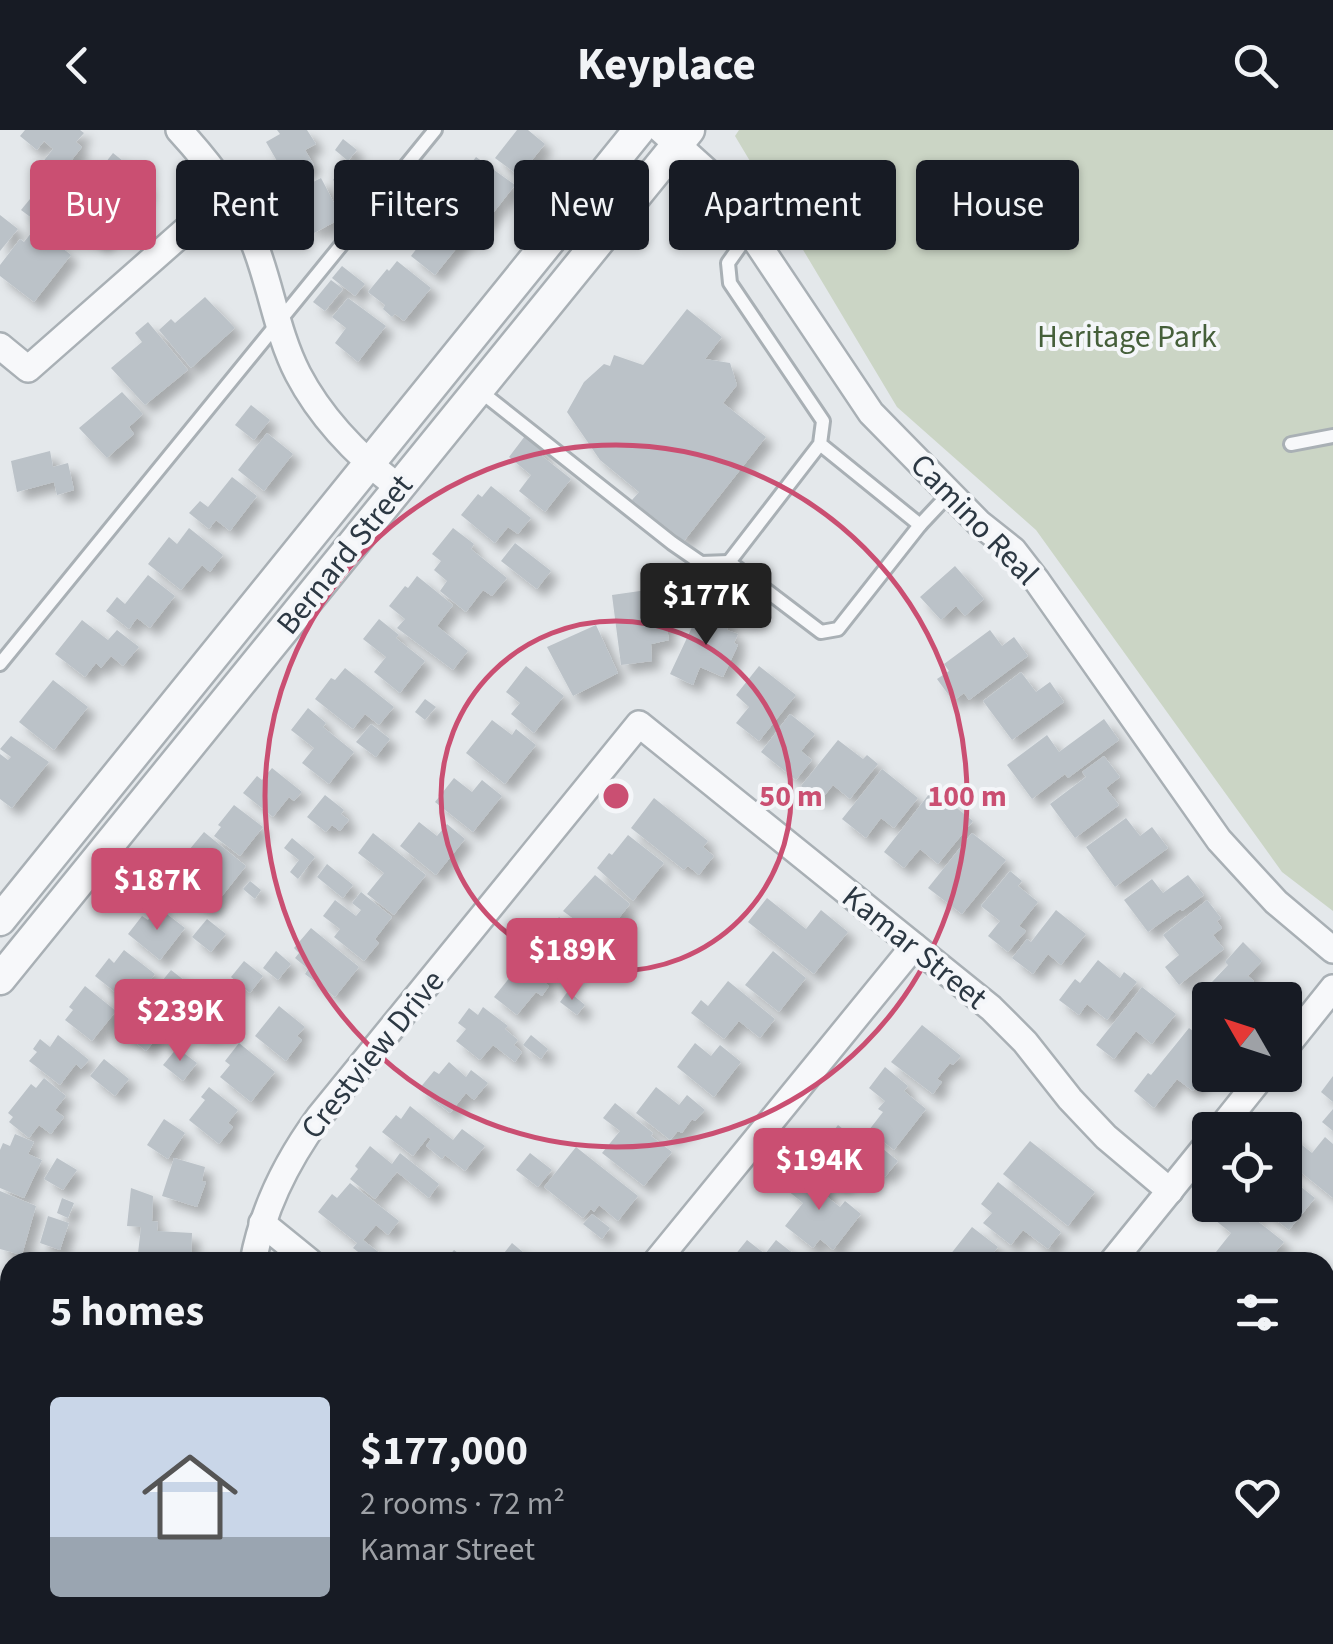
<!DOCTYPE html>
<meta charset="utf-8">
<style>
body{margin:0;font-family:"Source Sans 3",sans-serif;background:#20242c;color:#f1f3f6;height:100vh;display:flex;flex-direction:column;font-size:38px;white-space:nowrap}
*{box-sizing:border-box;margin:0}
p{font-size:32px;color:#9ea1a6}
.icon{flex:none;width:55px;height:55px;fill:none;stroke:currentColor;stroke-width:2;stroke-linecap:round;stroke-linejoin:round}
.map{position:relative;flex:1;overflow:hidden}
.side{position:absolute;left:0px;top:1122px;width:1335px;height:392px;display:flex;flex-direction:column;background:#171b24;border-radius:30px 30px 0 0;box-shadow:0 2px 8px #0004}
.side>*{flex:none}
.hud{position:absolute;left:30px;top:30px;width:1275px;height:90px;display:flex;gap:20px}
.needle{width:65px;rotate:309deg}
.controls{position:absolute;left:1192px;top:852px;display:grid;gap:20px}
.controls a{display:grid;place-items:center;width:110px;height:110px;border-radius:10px;background:#171b24;box-shadow:0 2px 8px #0004;font-size:50px}
.price{position:absolute;translate:-50% -85px;padding:0 22px;border-radius:10px;background:#ca4f72;color:#fff;font-size:32px;line-height:65px;filter:drop-shadow(0 2px 5px #0008)}
.price::after{content:'';position:absolute;left:50%;top:60px;width:30px;height:22px;margin-left:-15px;background:inherit;clip-path:polygon(0 0,100% 0,50% 100%)}
.price.active{background:#222;color:#fff}
ul{padding:0;list-style:none}
li{display:flex;align-items:center;gap:30px;height:250px;padding:0 50px}
li span{display:grid;place-items:center;flex:none;width:280px;height:200px;border-radius:10px;color:#555}
li>.icon{margin-inline-start:auto}
span .icon{width:120px;height:120px;fill:#fffc;stroke-width:1}
li b{font-size:42px}
h2{display:flex;justify-content:space-between;align-items:center;height:120px;padding:0 50px;font-size:42px}
.pill{padding:0 35px;border-radius:10px;background:#171b24;box-shadow:0 2px 8px #0004;font-size:35px;line-height:90px}
.pill.active{background:#ca4f72;color:#fff}
header{display:flex;justify-content:space-between;align-items:center;height:130px;padding:0 50px;background:#171b24;font-size:45px;font-weight:700}
.map>svg:first-child{display:block}
.green{fill:#cbd5c5}
.building{fill:#bbc2c8;filter:url(#shadow)}
.lines{fill:none;stroke-linecap:round;stroke-linejoin:round}
.service-casing{stroke:#a9b0b5;stroke-width:18}
.minor-casing{stroke:#a9b0b5;stroke-width:30}
.tertiary-casing{stroke:#a9b0b5;stroke-width:35}
.service{stroke:#f7f8fa;stroke-width:12}
.minor{stroke:#f7f8fa;stroke-width:25}
.tertiary{stroke:#f7f8fa;stroke-width:30}
.ring{fill:none;stroke:#ca4f72;stroke-width:5}
.labels{text-anchor:middle;stroke-width:8;stroke-linejoin:round;paint-order:stroke}
.park-label{font-size:32px;fill:#455f3a;stroke:#f4f6f9}
.street-label{font-size:32px;fill:#2c3843;stroke:#f4f6f9}
.centre{fill:#ca4f72;stroke:#f4f6f9;stroke-width:5}
.ring-label{font-size:30px;text-anchor:middle;font-weight:bold;fill:#ca4f72;stroke:#f4f6f9;stroke-width:8;stroke-linejoin:round;paint-order:stroke}
</style>
<header><svg class="icon" aria-label="back" viewBox="0 0 24 24"><path d="M15 5l-7 7 7 7"/></svg>Keyplace<svg class="icon" aria-label="search" viewBox="0 0 24 24"><circle cx="10" cy="10" r="6"/><path d="M15 15l6 6"/></svg></header>
<div class="map">
<svg width="1333" height="1514" viewBox="0 0 1333 1514">
<defs>
<filter id="shadow"><feDropShadow dx="8" dy="8" stdDeviation="5" flood-color="#0004"/></filter>
</defs>
<rect width="100%" height="100%" fill="#e4e8eb"/>
<path class="green" d="M739,0H1333V781L1282,742L1036,400L897,277L735,6Z"/>
<g class="building">
<path d="M25,0H80L84,3L76,12L82,17L55,51L38,38L53,19L44,11L37,20L20,6Z"/>
<path d="M277,0H307L316,14L305,20L314,35L288,50L266,12L280,4Z"/>
<path d="M517,0H528L545,14L519,46L495,28Z"/>
<path d="M343,9L357,20L348,31L335,20Z"/>
<path d="M113,23L128,35L125,40L147,58L101,116L83,102L99,81L89,73L93,67L84,60Z"/>
<path d="M476,27L515,55L483,96L459,77L475,56L462,45Z"/>
<path d="M348,31L366,46L351,64L333,50Z"/>
<path d="M321,48L342,88L314,103L293,62Z"/>
<path d="M409,53L422,64L404,86L392,76Z"/>
<path d="M424,66L433,74L426,83L416,76Z"/>
<path d="M30,69L42,78L33,89L21,80Z"/>
<path d="M443,84L468,104L435,145L411,126Z"/>
<path d="M0,85L18,99L0,121Z"/>
<path d="M36,97L71,125L34,172L0,146V135L20,109L24,112Z"/>
<path d="M397,131L431,158L404,191L395,184L392,187L383,179L385,175L368,162L387,139L389,141Z"/>
<path d="M342,136L365,154L355,166L332,148Z"/>
<path d="M331,150L343,159L325,181L313,172Z"/>
<path d="M205,167L235,198L191,238L159,200L171,189L175,193Z"/>
<path d="M348,168L386,196L358,232L335,213L346,198L332,187Z"/>
<path d="M687,179L722,207L705,229L730,233L737,255L723,273L766,307L684,411L632,370L639,362L600,330L567,282L584,252L604,234L610,236L614,225L643,235Z"/>
<path d="M148,192L188,240L145,275L111,238L142,212L135,203Z"/>
<path d="M122,262L143,284L129,297L134,304L107,328L79,298Z"/>
<path d="M251,275L270,290L254,310L235,295Z"/>
<path d="M267,303L293,324L264,361L238,340Z"/>
<path d="M525,306L545,322L542,326L571,349L545,382L519,361L531,345L509,327Z"/>
<path d="M50,321L53,337L68,333L74,360L57,365L54,352L17,362L11,331Z"/>
<path d="M232,347L257,366L230,401L216,390L209,399L189,383L200,371L208,377Z"/>
<path d="M491,356L531,388L518,404L508,397L495,413L461,385L478,364L482,367Z"/>
<path d="M189,398L223,425L210,442L202,435L181,460L148,434L169,407L177,414Z"/>
<path d="M453,398L474,414L471,419L507,448L492,466L483,460L466,482L440,461L447,451L434,440L441,431L432,424Z"/>
<path d="M515,413L551,441L537,459L501,431Z"/>
<path d="M955,436L984,469L965,486L956,476L941,490L920,467Z"/>
<path d="M148,445L175,466L150,498L137,488L129,499L106,481L117,467L125,474Z"/>
<path d="M417,446L453,475L437,496L468,521L453,540L397,498L405,489L389,476L405,456L408,458Z"/>
<path d="M647,460L648,466L661,465L669,510L651,514L652,531L621,535L612,465Z"/>
<path d="M701,478L730,491L727,500L738,504L734,513L738,515L723,547L700,537L693,555L670,544Z"/>
<path d="M379,489L399,505L396,508L425,531L400,563L374,542L386,527L363,509Z"/>
<path d="M82,490L108,510L117,500L139,517L123,536L111,526L101,538L96,533L85,547L55,524Z"/>
<path d="M596,495L618,543L573,566L547,517Z"/>
<path d="M990,500L1002,516L1014,507L1028,526L969,570L964,563L953,571L937,549L949,541L944,534Z"/>
<path d="M526,536L564,566L534,603L511,584L520,573L506,562Z"/>
<path d="M759,536L796,565L759,611L736,593L749,577L736,565Z"/>
<path d="M345,538L394,577L379,595L365,584L353,599L315,569L331,548L335,550Z"/>
<path d="M1021,542L1036,562L1050,552L1064,572L1012,610L983,571Z"/>
<path d="M53,550L88,577L54,620L19,592Z"/>
<path d="M425,569L436,577L425,590L415,582Z"/>
<path d="M308,578L326,593L323,597L354,622L329,654L302,633L314,618L291,600Z"/>
<path d="M790,584L815,604L801,621L812,630L796,650L761,622Z"/>
<path d="M1104,589L1119,610L1068,648L1065,644L1032,669L1007,635L1047,605L1059,622Z"/>
<path d="M492,590L512,605L516,599L536,615L505,654L466,623Z"/>
<path d="M371,594L390,609L376,627L356,612Z"/>
<path d="M11,606L49,632L12,678L0,669V624L8,630L11,627L0,619Z"/>
<path d="M838,610L863,629L867,625L878,634L850,669L833,655L820,671L801,656Z"/>
<path d="M1104,626L1120,647L1106,658L1119,675L1075,708L1050,674L1086,647L1082,642Z"/>
<path d="M272,638L302,662L294,671L289,667L273,687L243,663L257,646L262,650Z"/>
<path d="M882,639L918,668L894,698L881,688L866,708L842,689Z"/>
<path d="M454,648L472,662L482,650L502,666L473,702L435,672Z"/>
<path d="M933,659L973,691L938,734L920,719L904,738L884,722Z"/>
<path d="M325,665L344,680L341,684L349,690L340,701L332,695L326,702L307,687Z"/>
<path d="M654,668L708,711L703,717L714,726L699,745L688,736L684,740L631,698Z"/>
<path d="M234,675L263,697L240,726L214,706L221,697L218,695Z"/>
<path d="M1126,688L1140,706L1152,697L1168,718L1115,757L1086,717Z"/>
<path d="M419,692L437,706L447,694L465,709L436,745L400,716Z"/>
<path d="M204,702L246,736L210,781L177,755L189,739L185,735L194,724L189,720Z"/>
<path d="M373,703L426,745L394,785L367,764L384,743L358,723Z"/>
<path d="M972,703L1006,730L962,784L928,758Z"/>
<path d="M628,705L664,733L633,771L597,738L609,723L612,725Z"/>
<path d="M292,708L315,727L298,749L290,742L299,730L284,718Z"/>
<path d="M327,734L353,755L343,768L317,747Z"/>
<path d="M1010,741L1022,751L1018,756L1038,772L1019,796L1026,801L1008,822L988,806L1000,791L981,776Z"/>
<path d="M595,745L630,774L603,808L585,794L583,796L563,781Z"/>
<path d="M1188,745L1204,765L1182,781L1180,779L1148,802L1124,770L1152,749L1163,763Z"/>
<path d="M250,751L261,760L255,769L243,759Z"/>
<path d="M361,762L392,787L375,809L379,813L364,831L334,807L340,799L323,786L335,770L356,786L361,780L352,773Z"/>
<path d="M767,768L806,799L821,780L848,802L814,844L748,792Z"/>
<path d="M1207,770L1221,788L1217,791L1222,798L1213,805L1224,819L1179,855L1165,837L1179,825L1163,805Z"/>
<path d="M159,778L185,798L160,830L128,804L142,786L148,790Z"/>
<path d="M1056,780L1086,804L1061,835L1048,824L1033,844L1012,828L1027,809L1031,812Z"/>
<path d="M559,787L594,815L566,851L531,822Z"/>
<path d="M207,789L226,804L211,822L192,807Z"/>
<path d="M311,798L359,837L335,867L305,844L308,839L295,828L299,823L294,818Z"/>
<path d="M1243,812L1262,831L1248,846L1254,851L1251,855L1267,870H1210V882L1196,869L1228,835L1225,832Z"/>
<path d="M124,820L155,844L147,855L141,850L125,870L95,846L109,828L114,833Z"/>
<path d="M276,821L291,834L278,850L263,838Z"/>
<path d="M773,821L806,848L779,882L745,855Z"/>
<path d="M528,825L551,844L544,852L549,856L542,866L536,862L517,885L494,867Z"/>
<path d="M1098,830L1120,848L1124,842L1137,852L1107,890L1087,874L1079,885L1059,870L1075,849L1080,853Z"/>
<path d="M244,831L263,846L250,863L231,847Z"/>
<path d="M171,840L189,854L176,872L157,857Z"/>
<path d="M728,851L775,889L760,908L739,891L724,909L691,883L701,870L708,876Z"/>
<path d="M85,856L116,881L92,911L65,890L73,880L69,877Z"/>
<path d="M1142,857L1176,884L1152,914L1136,901L1114,929L1096,915Z"/>
<path d="M568,861L585,875L577,885L560,872Z"/>
<path d="M206,872L223,885L208,905L191,891Z"/>
<path d="M279,876L305,897L297,906L302,910L286,931L255,906Z"/>
<path d="M483,877L508,896L505,899L518,910L514,915L522,922L515,932L493,915L480,930L456,911L466,899L458,893L469,878L478,885Z"/>
<path d="M135,881L162,902L146,921L120,900Z"/>
<path d="M922,895L961,926L953,935L950,933L937,949L942,952L933,964L891,932Z"/>
<path d="M1189,898L1210,914V940L1193,961L1177,949L1154,978L1134,961L1148,943L1151,945Z"/>
<path d="M58,905L89,930L81,939L76,934L60,955L29,931L37,922L33,919L40,909L50,917Z"/>
<path d="M531,905L548,919L541,929L523,915Z"/>
<path d="M239,913L275,942L251,972L220,947L230,935L225,931Z"/>
<path d="M695,913L711,926L720,915L741,932L714,967L677,937Z"/>
<path d="M177,918L197,933L183,951L163,935Z"/>
<path d="M104,929L129,949L115,966L90,946Z"/>
<path d="M449,932L466,947L471,940L488,953L474,970L466,963L450,983L419,959L434,941L439,944Z"/>
<path d="M885,937L908,956L904,961L926,979L894,1020L869,1000L883,982L878,979L885,971L869,958Z"/>
<path d="M1333,946V972L1321,962Z"/>
<path d="M44,948L66,966L55,980L64,987L51,1004L39,995L29,1008L9,992L13,987L8,983L31,954L36,958Z"/>
<path d="M209,957L238,980L228,993L233,997L219,1014L189,990L205,970L201,967Z"/>
<path d="M656,957L679,975L687,965L705,980L695,991L692,989L682,1003L678,1001L670,1010L636,983Z"/>
<path d="M615,973L653,1003L651,1006L672,1022L644,1056L602,1023L620,1001L603,988Z"/>
<path d="M410,976L453,1010L462,999L485,1016L465,1041L445,1025L442,1029L426,1016L431,1009L428,1007L413,1026L382,1002L396,985L401,989Z"/>
<path d="M1333,979V1001L1322,992Z"/>
<path d="M164,989L185,1003L168,1029L147,1015Z"/>
<path d="M838,995L870,1021L840,1058L809,1033Z"/>
<path d="M1287,1003L1312,1023L1325,1007L1333,1014V1068L1293,1036L1290,1040L1285,1036V1006Z"/>
<path d="M15,1004L34,1012L28,1024L42,1030L24,1068L0,1058V1020L3,1013L10,1016Z"/>
<path d="M1030,1011L1095,1062L1068,1096L1003,1044Z"/>
<path d="M370,1016L392,1034L400,1023L439,1054L429,1068L397,1042L375,1069L350,1049L358,1039L355,1036Z"/>
<path d="M576,1017L638,1066L618,1091L599,1075L594,1082L591,1079L583,1088L544,1057Z"/>
<path d="M882,1018L898,1031L885,1047L869,1035Z"/>
<path d="M530,1023L552,1040L538,1057L516,1040Z"/>
<path d="M57,1028L77,1040L63,1060L44,1049Z"/>
<path d="M174,1028L205,1037L202,1051L206,1052L197,1077L162,1066Z"/>
<path d="M804,1038L831,1060L826,1066L840,1077L845,1071L861,1084L833,1120L820,1109L813,1118L785,1096L803,1073L787,1060Z"/>
<path d="M1285,1044L1315,1068L1289,1100L1262,1079L1258,1085L1246,1075H1285Z"/>
<path d="M998,1052L1061,1102L1048,1119L1023,1100L1011,1115L983,1093L992,1083L981,1074Z"/>
<path d="M350,1053L399,1091L388,1105L376,1095L363,1110L391,1132H371L353,1118L357,1113L318,1082L332,1064L337,1068Z"/>
<path d="M131,1058L153,1066L152,1091L158,1092L157,1101L192,1103L191,1132H137L141,1097L127,1096Z"/>
<path d="M0,1061L36,1076L22,1125L0,1119Z"/>
<path d="M62,1068L74,1073L68,1088L57,1083Z"/>
<path d="M1227,1075H1237L1284,1112L1267,1132H1230L1216,1122L1231,1103L1215,1090Z"/>
<path d="M592,1084L610,1098L602,1109L583,1094Z"/>
<path d="M48,1086L69,1093L60,1120L40,1113Z"/>
<path d="M972,1097L998,1117L988,1130L991,1132H950L946,1130Z"/>
<path d="M747,1110L765,1124L776,1110L804,1132H732L730,1131Z"/>
<path d="M512,1113L524,1123L517,1132H497Z"/>
<path d="M454,1120L470,1132H444Z"/>
<path d="M1329,1268L1333,1271V1310L1325,1304V1272Z"/>
<path d="M3,1450L10,1455V1505H39L37,1509L41,1511L39,1514H4L0,1511V1507L7,1498L0,1493V1454Z"/>
<path d="M200,1505L211,1512L217,1505H234L240,1510L238,1514H193Z"/>
<path d="M422,1505H468L479,1514H433Z"/>
<path d="M614,1505H669L662,1514H621L623,1512Z"/>
<path d="M1148,1505H1190L1183,1514H1141Z"/>
</g>
<g class="lines">
<defs>
<g id="service">
<path d="M750,102L728,133L730,153L823,291L820,314L729,432L821,502L838,499L920,395L820,314"/>
<path d="M480,261L672,413L701,433L729,432"/>
<path d="M1291,314L1333,306"/>
<path d="M920,395L950,363"/>
<path d="M0,534L435,0"/>
</g>
<g id="minor">
<path d="M179,0C212,36 241,74 257,121C272,162 278,205 298,244C322,290 358,326 398,357"/>
<path d="M661,0L713,47L871,283L979,393L1013,420L1037,451L1219,710L1276,772L1333,820"/>
<path d="M0,216L28,239L229,62"/>
<path d="M1285,918L1333,858"/>
<path d="M1219,1000L1263,945"/>
<path d="M262,1093L310,1132"/>
<path d="M253,1132C263,1078 286,1032 319,987L639,594L991,878L1025,912L1070,969L1106,1007L1170,1061"/>
<path d="M656,1132L914,816"/>
<path d="M1112,1132L1210,1011"/>
<path d="M1325,1430L1333,1420"/>
<path d="M772,1505L784,1514"/>
<path d="M117,1514L124,1505"/>
<path d="M891,1514L893,1505"/>
<path d="M1256,1514L1264,1505"/>
</g>
<g id="tertiary">
<path d="M0,790L639,0"/>
<path d="M0,849L689,0"/>
</g>
</defs>
<use href="#service" class="service-casing"/>
<use href="#minor" class="minor-casing"/>
<use href="#tertiary" class="tertiary-casing"/>
<use href="#service" class="service"/>
<use href="#minor" class="minor"/>
<use href="#tertiary" class="tertiary"/>
</g>
<g class="ring">
<circle cx="616" cy="666" r="175"/>
<circle cx="616" cy="666" r="351"/>
</g>
<g class="labels">
<g class="park-label">
<text x="1127" y="217">Heritage Park</text>
</g>
<g class="street-label">
<text transform="translate(975 389) rotate(46)" y="11">Camino Real</text>
<text transform="translate(344 424) rotate(-51)" y="11">Bernard Street</text>
<text transform="translate(915 817) rotate(39)" y="11">Kamar Street</text>
<text transform="translate(372 924) rotate(-51)" y="11">Crestview Drive</text>
</g>
</g>
<circle cx="616" cy="666" r="15" class="centre"/>
<g class="ring-label">
<text x="791" y="676">50 m</text>
<text x="967" y="676">100 m</text>
</g>
</svg>
<div class="controls">
<a><svg class="needle" viewBox="-14 -14 28 28"><path d="M0-13l5 13h-10z" fill="#e53935"/><path d="M0 13l5-13h-10z" fill="#9ea1a6"/></svg></a>
<a><svg class="icon" aria-label="locate" viewBox="0 0 24 24"><circle cx="12" cy="12" r="6"/><path d="M12 2v4M12 18v4M2 12h4M18 12h4"/></svg></a>
</div>
<b class="price active" style="left:706px;top:518px">$177K</b>
<b class="price" style="left:157px;top:803px">$187K</b>
<b class="price" style="left:572px;top:873px">$189K</b>
<b class="price" style="left:180px;top:934px">$239K</b>
<b class="price" style="left:819px;top:1083px">$194K</b>
<div class="hud">
<a class="pill active">Buy</a>
<a class="pill">Rent</a>
<a class="pill">Filters</a>
<a class="pill">New</a>
<a class="pill">Apartment</a>
<a class="pill">House</a>
</div>
<section class="side">
<h2>5 homes<svg class="icon" aria-label="filters" viewBox="0 0 24 24"><path d="M4 7h16M4 17h16"/><circle cx="9" cy="7" r="2"/><circle cx="15" cy="17" r="2"/></svg></h2>
<ul>
<li><span style="background:linear-gradient(#c9d6e8 70%,#9aa5b1 0)"><svg class="icon" aria-label="home" viewBox="0 0 24 24"><path d="M3 11l9-7 9 7M6 9v11h12V9"/></svg></span><div><b>$177,000</b><p>2 rooms · 72 m²</p><p>Kamar Street</p></div><svg class="icon" aria-label="heart" viewBox="0 0 24 24"><path d="M12 20l-8-8c-3-5 5-10 8-4 3-6 11-1 8 4z"/></svg></li>
</ul>
</section>
</div>
